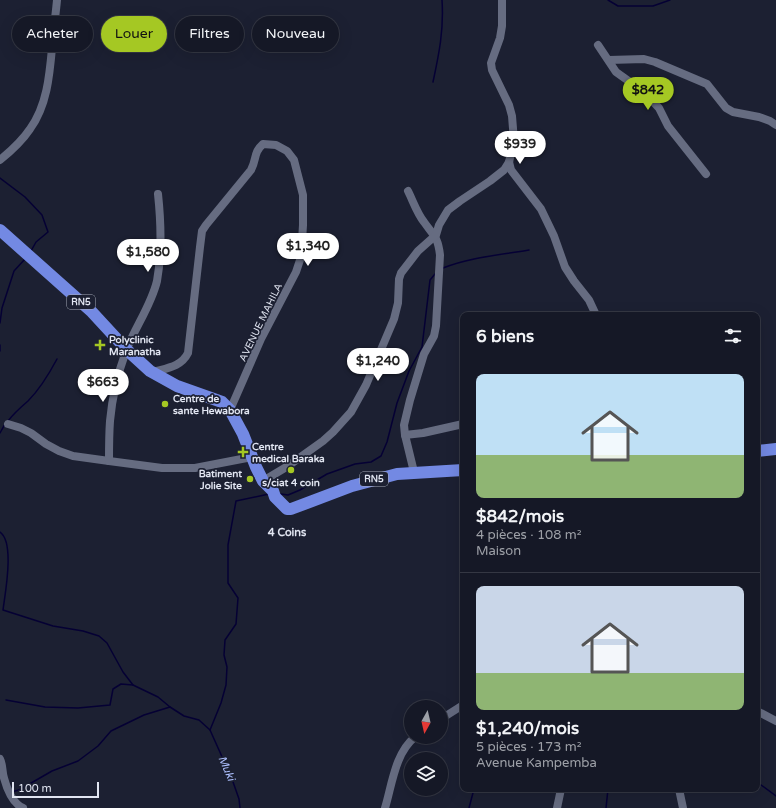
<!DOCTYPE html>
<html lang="fr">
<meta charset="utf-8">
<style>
body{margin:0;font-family:"Varela Round",sans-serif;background:#1e212e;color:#f1f3f6;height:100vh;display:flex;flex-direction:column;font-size:15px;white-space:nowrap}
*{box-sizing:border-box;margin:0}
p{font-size:13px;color:#9da0a7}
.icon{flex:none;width:22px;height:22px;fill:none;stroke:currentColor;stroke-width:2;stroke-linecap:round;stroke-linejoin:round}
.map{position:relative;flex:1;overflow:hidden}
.side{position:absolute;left:460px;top:312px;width:300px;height:480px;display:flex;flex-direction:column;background:#151826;border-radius:8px;box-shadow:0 4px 16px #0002,0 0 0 1px #343743}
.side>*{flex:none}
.banner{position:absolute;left:12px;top:16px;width:380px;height:36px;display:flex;gap:8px}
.needle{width:26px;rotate:188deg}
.controls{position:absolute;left:404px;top:700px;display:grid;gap:8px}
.controls a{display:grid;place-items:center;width:44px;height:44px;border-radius:50%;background:#151826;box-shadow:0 4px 16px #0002,0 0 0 1px #343743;font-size:20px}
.scale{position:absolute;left:12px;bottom:10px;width:87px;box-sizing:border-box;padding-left:4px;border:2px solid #e1e5f1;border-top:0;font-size:11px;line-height:14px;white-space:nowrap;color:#e1e5f1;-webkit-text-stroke:3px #1c2032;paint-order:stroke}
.price{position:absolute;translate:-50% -34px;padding:0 9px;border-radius:14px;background:#fff;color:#222;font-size:13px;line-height:26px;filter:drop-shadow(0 1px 2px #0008)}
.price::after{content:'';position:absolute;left:50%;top:24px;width:12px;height:9px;margin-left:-6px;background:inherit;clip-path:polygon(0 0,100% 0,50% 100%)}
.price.current{background:#a5c823;color:#111}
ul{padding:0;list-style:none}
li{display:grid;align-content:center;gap:8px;height:212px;padding:0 16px}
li+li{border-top:1px solid #343743}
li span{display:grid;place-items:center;height:124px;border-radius:8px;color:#555}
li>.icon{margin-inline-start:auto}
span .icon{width:72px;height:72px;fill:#fffc;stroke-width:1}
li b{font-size:17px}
h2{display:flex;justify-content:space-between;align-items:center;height:48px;padding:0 16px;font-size:17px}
.tag{padding:0 14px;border-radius:18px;background:#151826;box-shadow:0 4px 16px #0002,0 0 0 1px #343743;font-size:14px;line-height:36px}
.tag.current{background:#a5c823;color:#111}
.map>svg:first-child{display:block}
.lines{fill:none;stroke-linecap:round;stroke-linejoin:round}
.stream{stroke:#050034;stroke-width:1.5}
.minor{stroke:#666c81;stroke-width:8}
.highway{stroke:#7389e3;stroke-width:12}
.poi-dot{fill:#a5c823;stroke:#1c2032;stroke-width:1.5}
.labels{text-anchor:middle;stroke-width:3.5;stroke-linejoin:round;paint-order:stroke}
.shield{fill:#1c2032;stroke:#a6aab8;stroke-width:1}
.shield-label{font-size:9px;font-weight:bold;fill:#e1e5f1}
.street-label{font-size:10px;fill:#e1e5f1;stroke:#1c2032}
.poi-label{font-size:10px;font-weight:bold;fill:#e1e5f1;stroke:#1c2032;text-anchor:start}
.neighbourhood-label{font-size:11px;font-weight:bold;fill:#e1e5f1;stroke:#1c2032}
.water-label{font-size:11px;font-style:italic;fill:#aec0ff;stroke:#1c2032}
</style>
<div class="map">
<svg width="776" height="808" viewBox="0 0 776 808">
<rect width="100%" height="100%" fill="#1c2032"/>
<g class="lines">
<g class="stream">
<path d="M608,0L618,6H653L670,0"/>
<path d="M433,82C439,54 444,30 442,0"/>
<path d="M0,178L25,197L42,215L48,232L36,242L31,251"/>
<path d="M443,268C470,257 501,255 529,250"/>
<path d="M0,323L2,308L14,271L25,259"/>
<path d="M0,345V351"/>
<path d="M8,421C14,413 21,407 28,401C40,389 49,374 57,359"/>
<path d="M0,433L5,424"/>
<path d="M281,494L288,495L300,490L327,474L355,464L371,462L381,456L387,442L397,403L409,371L422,347L430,280L435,274"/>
<path d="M0,532C15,542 5,594 3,610L53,626L83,631L99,636L107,643L123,672L133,685L158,697L170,707L184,716L199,720L210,730L232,779L239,799L240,808"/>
<path d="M6,700L45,707L78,708L110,705L113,689L121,684L133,685"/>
<path d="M210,730L221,703L226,685L227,667L224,655L225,640L236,624L238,598L228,583V545L236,501L269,494"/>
<path d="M757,782L776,796"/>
<path d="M11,792L19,790L52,771L78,761L98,746L111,731L144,715L170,707"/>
<path d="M469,808L474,789"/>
<path d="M606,808L608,789"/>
</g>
<g class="minor">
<path d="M502,0V26L500,38L491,63L492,70L509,105L512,116L514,141L509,162L511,170L541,209L554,236L565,267L574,281L589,300L596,315"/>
<path d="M598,45L616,72L644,92L659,108L668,126L706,174"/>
<path d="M609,60L644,59L655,62L707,84L726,108L733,112L759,117L770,121L776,125"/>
<path d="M0,160C11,151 22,141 30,129C49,103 50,68 53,37C54,25 56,12 57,0"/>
<path d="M408,191C413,201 417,213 424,222C434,236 438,237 440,255L436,326L434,336L424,354L410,400L404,425L405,435L414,472"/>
<path d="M153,372C167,368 181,367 188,353L200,247L202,231L206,225L251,170C257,159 253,153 263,144L276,145L287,151L294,160L303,195V225L301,257L296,272L261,339L230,410"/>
<path d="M8,424L21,428L31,433L46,444L59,451L73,456L109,461L162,468H195L252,457"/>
<path d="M405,435L423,433L463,424"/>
<path d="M109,461C109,448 109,435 110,421C112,398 118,373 126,351C135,327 151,306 157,281C162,253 161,222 158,194"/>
<path d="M263,481L288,466L323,441L333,432L351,412L366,385L394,319L398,303L399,279L401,273L418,251L436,235L439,225L448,210L460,201L490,181L504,170L509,162"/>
<path d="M757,711L776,721"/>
<path d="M441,719L463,705"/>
<path d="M0,759C3,765 2,772 4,778C7,789 12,803 23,808"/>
<path d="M679,789L683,808"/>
<path d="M385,808C392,785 395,753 415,737"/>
<path d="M557,808L561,789"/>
</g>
<g class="highway">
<path d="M0,230L91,311L127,350L150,371L177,386L222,402L230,410L243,434L256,467L263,481L273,491L275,497L287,509H291L352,486L397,474L463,470"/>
<path d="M757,451L776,449"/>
</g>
</g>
<g class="poi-dot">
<path d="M98 339h4v4h4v4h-4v4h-4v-4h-4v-4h4z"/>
<circle cx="165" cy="404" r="4"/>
<path d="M241 446h4v4h4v4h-4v4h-4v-4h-4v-4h4z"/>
<circle cx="291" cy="470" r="4"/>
<circle cx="250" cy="479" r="4"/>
</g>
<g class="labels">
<g class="shield">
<rect x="67" y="295" width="28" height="14" rx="3"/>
<rect x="360" y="472" width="28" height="14" rx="3"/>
</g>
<g class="shield-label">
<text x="81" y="305">RN5</text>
<text x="374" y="482">RN5</text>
</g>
<g class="street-label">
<text transform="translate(260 322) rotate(-64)" y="4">AVENUE MAHILA</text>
</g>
<g class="poi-label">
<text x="109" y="343">Polyclinic<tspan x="109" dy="12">Maranatha</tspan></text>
<text x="173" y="402">Centre de<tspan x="173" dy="12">sante Hewabora</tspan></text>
<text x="252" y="450">Centre<tspan x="252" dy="12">medical Baraka</tspan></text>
<text x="242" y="477" text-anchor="end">Batiment<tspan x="242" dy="12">Jolie Site</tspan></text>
<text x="291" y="486" text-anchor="middle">s/ciat 4 coin</text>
</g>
<g class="neighbourhood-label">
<text x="287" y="536">4 Coins</text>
</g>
<g class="water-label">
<text transform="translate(227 768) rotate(67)" y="4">Muki</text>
</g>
</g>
</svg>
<div class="controls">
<a><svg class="needle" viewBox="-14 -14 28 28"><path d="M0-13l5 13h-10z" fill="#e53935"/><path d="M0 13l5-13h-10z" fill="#9da0a7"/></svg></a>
<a><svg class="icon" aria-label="layers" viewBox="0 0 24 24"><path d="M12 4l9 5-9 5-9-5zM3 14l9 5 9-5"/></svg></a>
</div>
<div class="scale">100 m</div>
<b class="price current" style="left:648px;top:111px">$842</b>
<b class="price" style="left:520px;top:165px">$939</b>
<b class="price" style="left:308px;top:267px">$1,340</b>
<b class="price" style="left:148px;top:273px">$1,580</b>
<b class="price" style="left:378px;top:382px">$1,240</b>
<b class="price" style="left:103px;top:403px">$663</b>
<div class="banner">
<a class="tag">Acheter</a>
<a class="tag current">Louer</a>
<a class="tag">Filtres</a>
<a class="tag">Nouveau</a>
</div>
<section class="side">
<h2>6 biens<svg class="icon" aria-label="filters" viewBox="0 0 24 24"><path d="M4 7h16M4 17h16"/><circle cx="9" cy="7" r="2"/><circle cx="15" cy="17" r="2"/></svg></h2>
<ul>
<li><span style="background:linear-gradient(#bfe0f5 65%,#8fb573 0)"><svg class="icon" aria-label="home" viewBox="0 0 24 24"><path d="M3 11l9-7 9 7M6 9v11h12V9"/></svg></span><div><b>$842/mois</b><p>4 pièces · 108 m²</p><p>Maison</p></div></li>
<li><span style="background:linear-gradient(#c9d6e8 70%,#8fb573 0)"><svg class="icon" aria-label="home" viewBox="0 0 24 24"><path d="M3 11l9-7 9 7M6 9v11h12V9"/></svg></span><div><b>$1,240/mois</b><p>5 pièces · 173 m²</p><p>Avenue Kampemba</p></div></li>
</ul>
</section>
</div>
